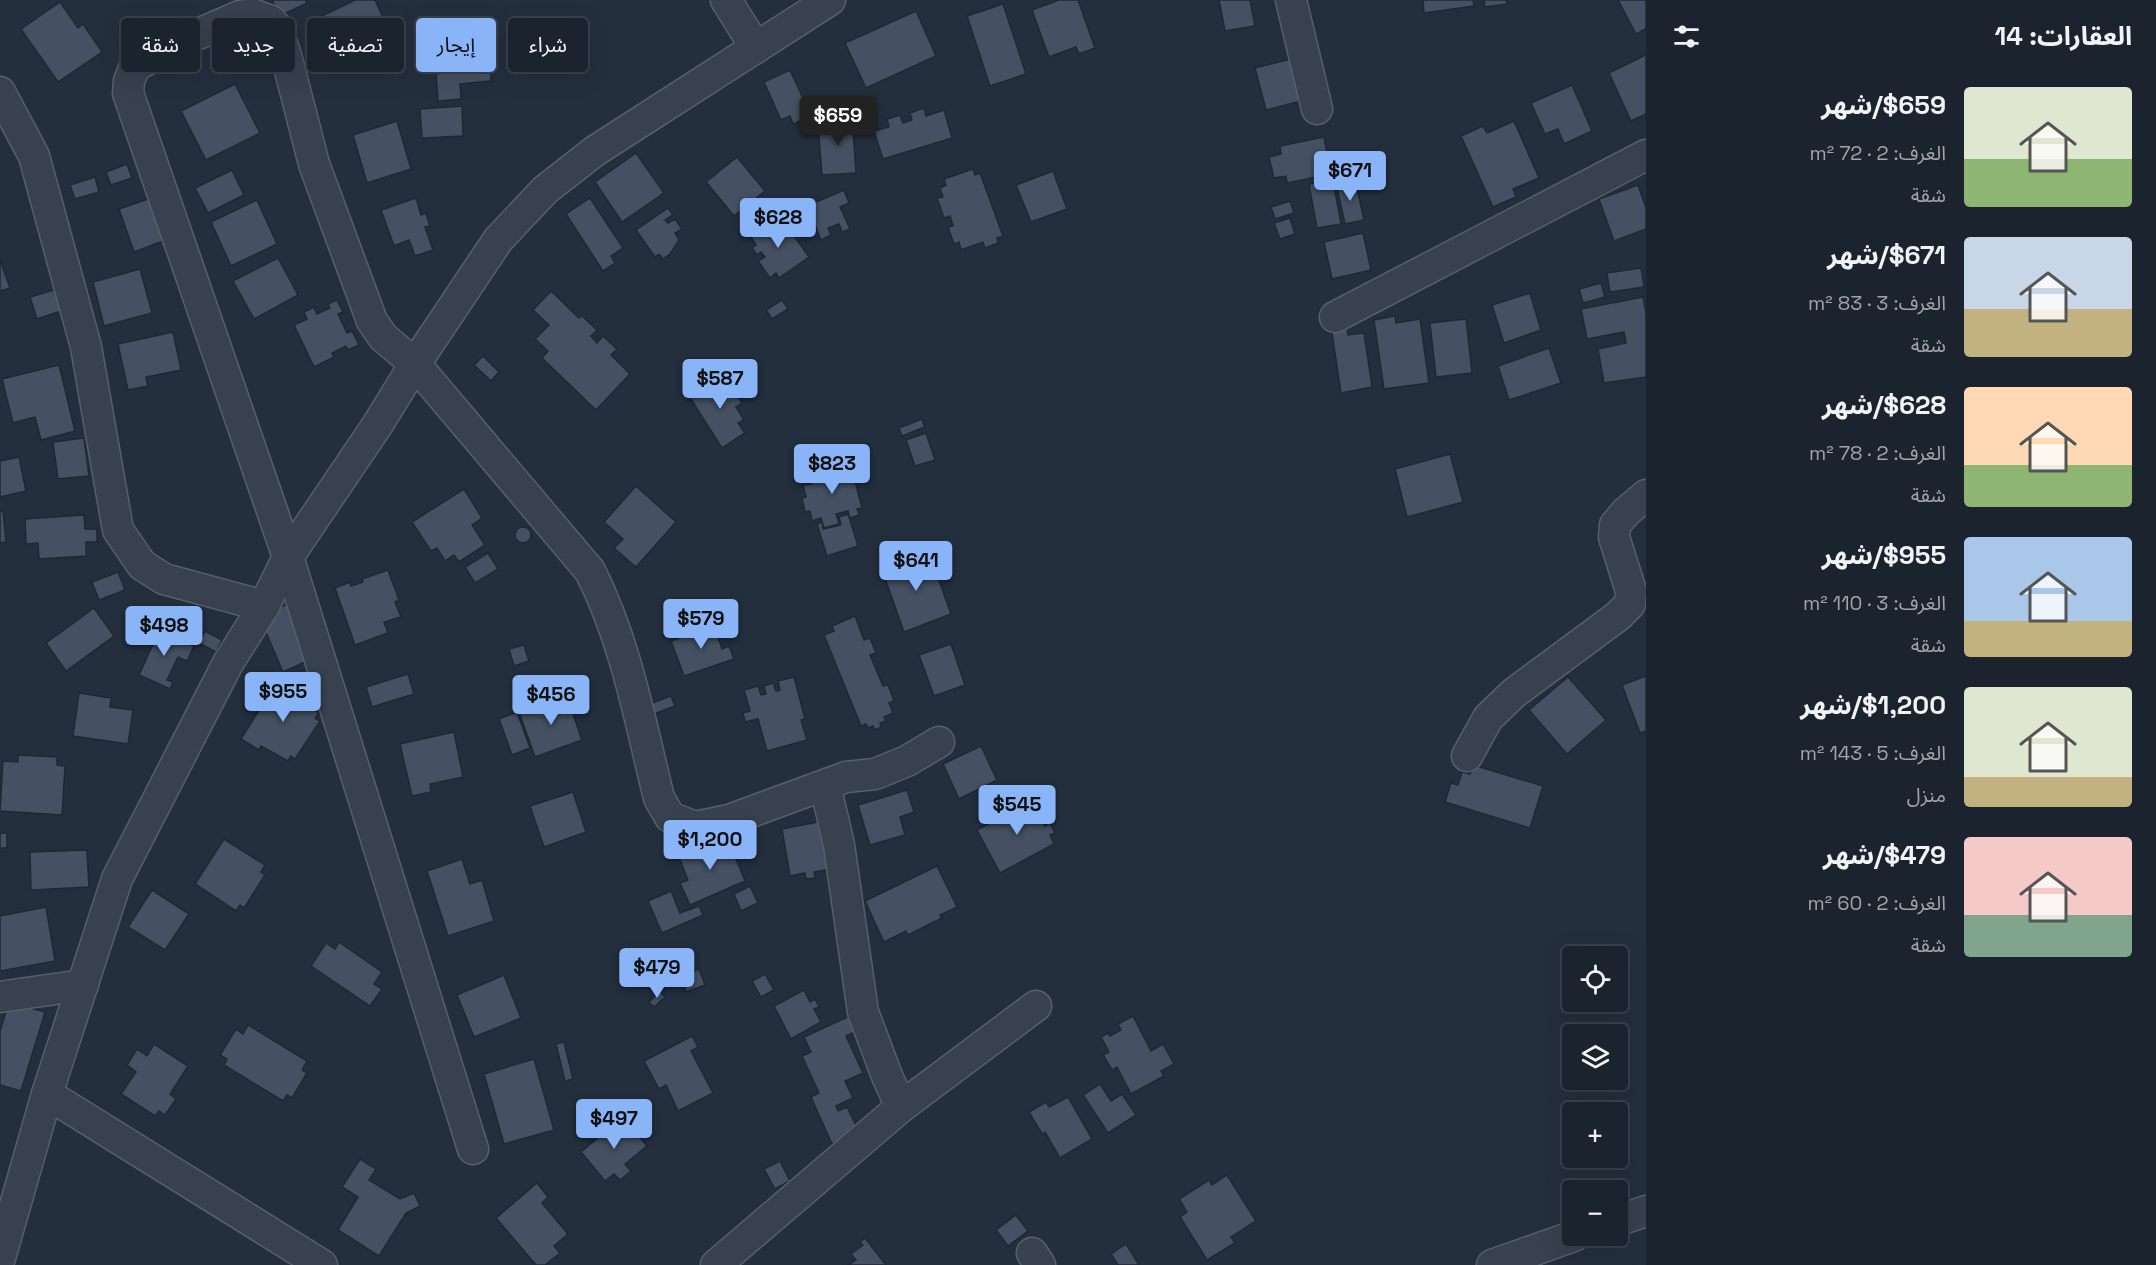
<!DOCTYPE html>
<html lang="ar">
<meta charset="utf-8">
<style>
body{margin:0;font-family:"Space Grotesk","Noto Sans Arabic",sans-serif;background:#242b36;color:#f1f3f6;direction:rtl;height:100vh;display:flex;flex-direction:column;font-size:22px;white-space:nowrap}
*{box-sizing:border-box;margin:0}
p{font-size:20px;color:#a0a4aa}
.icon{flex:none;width:33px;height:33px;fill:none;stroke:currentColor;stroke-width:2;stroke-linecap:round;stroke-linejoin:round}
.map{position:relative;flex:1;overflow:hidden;direction:ltr}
.sheet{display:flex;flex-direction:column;background:#1b232e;width:510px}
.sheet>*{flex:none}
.guide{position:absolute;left:18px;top:18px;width:570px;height:54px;direction:rtl;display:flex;gap:12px}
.buttons{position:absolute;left:1562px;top:946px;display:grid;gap:12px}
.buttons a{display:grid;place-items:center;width:66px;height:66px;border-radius:6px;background:#1b232e;box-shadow:0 6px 24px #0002,0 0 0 2px #39404a;font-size:30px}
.price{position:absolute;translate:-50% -51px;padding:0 14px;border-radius:6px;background:#8ab4f8;color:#111;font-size:20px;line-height:39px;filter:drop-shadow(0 2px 3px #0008)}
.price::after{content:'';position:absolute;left:50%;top:36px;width:18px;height:14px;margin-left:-9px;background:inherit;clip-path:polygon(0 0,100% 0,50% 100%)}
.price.selected{background:#222;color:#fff}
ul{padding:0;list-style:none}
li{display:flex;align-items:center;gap:18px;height:150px;padding:0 24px}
li span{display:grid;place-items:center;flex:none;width:168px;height:120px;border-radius:6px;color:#555}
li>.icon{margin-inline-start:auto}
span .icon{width:72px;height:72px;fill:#fffc;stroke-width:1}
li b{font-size:26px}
h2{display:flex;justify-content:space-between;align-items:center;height:72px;padding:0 24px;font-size:26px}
.chip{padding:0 21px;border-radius:6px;background:#1b232e;box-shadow:0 6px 24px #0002,0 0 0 2px #39404a;font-size:21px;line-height:54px}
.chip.selected{background:#8ab4f8;color:#111}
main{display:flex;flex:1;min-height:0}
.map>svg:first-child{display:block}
.building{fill:#455162;stroke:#1f2835;stroke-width:1.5}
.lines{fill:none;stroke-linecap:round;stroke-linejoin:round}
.minor-casing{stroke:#565f6c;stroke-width:33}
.minor{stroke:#38414e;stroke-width:30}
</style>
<main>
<section class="sheet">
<h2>العقارات: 14<svg class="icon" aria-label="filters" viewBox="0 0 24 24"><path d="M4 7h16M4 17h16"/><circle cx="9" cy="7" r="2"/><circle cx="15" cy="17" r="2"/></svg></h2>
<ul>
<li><span style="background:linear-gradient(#dfe7d0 60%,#8fb573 0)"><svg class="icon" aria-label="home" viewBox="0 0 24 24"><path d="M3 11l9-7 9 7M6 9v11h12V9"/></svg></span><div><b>$659/شهر</b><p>الغرف: 2 · 72 m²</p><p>شقة</p></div></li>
<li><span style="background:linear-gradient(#c9d6e8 60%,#c2b280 0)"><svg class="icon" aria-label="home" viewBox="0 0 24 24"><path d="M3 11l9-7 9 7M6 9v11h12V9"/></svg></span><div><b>$671/شهر</b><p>الغرف: 3 · 83 m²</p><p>شقة</p></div></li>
<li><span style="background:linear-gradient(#ffd9b3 65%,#8fb573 0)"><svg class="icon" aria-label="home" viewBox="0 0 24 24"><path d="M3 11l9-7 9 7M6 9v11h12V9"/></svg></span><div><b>$628/شهر</b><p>الغرف: 2 · 78 m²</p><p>شقة</p></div></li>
<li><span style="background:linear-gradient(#a9c7e8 70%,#c2b280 0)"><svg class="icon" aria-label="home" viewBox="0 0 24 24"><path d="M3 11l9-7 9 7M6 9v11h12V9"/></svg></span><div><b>$955/شهر</b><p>الغرف: 3 · 110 m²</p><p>شقة</p></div></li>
<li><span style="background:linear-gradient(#dfe7d0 75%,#c2b280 0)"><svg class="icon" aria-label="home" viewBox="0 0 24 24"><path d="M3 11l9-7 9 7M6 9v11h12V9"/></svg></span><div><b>$1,200/شهر</b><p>الغرف: 5 · 143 m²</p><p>منزل</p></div></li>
<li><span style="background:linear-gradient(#f6c9c9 65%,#7fa58c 0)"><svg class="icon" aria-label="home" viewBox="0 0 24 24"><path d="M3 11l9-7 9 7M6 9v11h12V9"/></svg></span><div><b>$479/شهر</b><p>الغرف: 2 · 60 m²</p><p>شقة</p></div></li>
</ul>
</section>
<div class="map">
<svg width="1646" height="1265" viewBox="0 0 1646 1265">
<rect width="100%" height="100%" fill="#242f3e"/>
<g class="building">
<path d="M272,0H306L307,3L280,16Z"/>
<path d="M355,0H375L385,22L318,54L309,35L327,26L322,16Z"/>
<path d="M1059,0H1078L1095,48L1079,54L1076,47L1049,57L1032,10Z"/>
<path d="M1219,0H1250L1255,26L1225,31Z"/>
<path d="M1423,0H1473L1474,6L1424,13Z"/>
<path d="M1484,0H1506L1507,4L1485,7Z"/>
<path d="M1618,0H1646V29L1636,34Z"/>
<path d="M60,2L78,28L83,24L102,52L58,82L21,29Z"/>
<path d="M1003,4L1026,74L990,86L967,16Z"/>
<path d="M916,11L936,56L866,88L845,43Z"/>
<path d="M487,31L491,81L460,84L461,99L438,101L436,74L441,73L437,36Z"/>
<path d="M1646,55V114L1631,121L1609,73Z"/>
<path d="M1295,58L1305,100L1266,110L1255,68Z"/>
<path d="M790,70L811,116L793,124L790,116L781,120L764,82Z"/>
<path d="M235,84L260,133L206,160L181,111Z"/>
<path d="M1572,85L1592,131L1564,144L1558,129L1545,134L1531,103Z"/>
<path d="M462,106L463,136L422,138L420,109Z"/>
<path d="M924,108L926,116L944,110L952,138L883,159L874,131L889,127L887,119L900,115L903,123L912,120L910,113Z"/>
<path d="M852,114L856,173L822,175L818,125L839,123L838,115Z"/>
<path d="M397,121L411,169L367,183L353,135Z"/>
<path d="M1514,121L1539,178L1513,189L1516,197L1493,207L1461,136L1483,126L1487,133Z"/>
<path d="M1324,137L1331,174L1287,183L1286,176L1274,178L1269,157L1281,154L1280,146Z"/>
<path d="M636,153L664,193L622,222L595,182Z"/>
<path d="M737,157L765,191L734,216L706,182Z"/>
<path d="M127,164L132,178L111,185L106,172Z"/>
<path d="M973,169L975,175L980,173L1003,236L997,238L998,243L985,248L983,242L961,250L959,242L954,244L948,227L953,226L950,216L944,218L937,198L943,197L940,188L946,185L944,179Z"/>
<path d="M232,170L244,195L208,213L195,188Z"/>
<path d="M1053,171L1067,209L1031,222L1016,185Z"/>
<path d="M95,177L99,192L75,199L70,185Z"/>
<path d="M1355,179L1364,220L1345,224L1336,183Z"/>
<path d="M1333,180L1341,224L1317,228L1309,184Z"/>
<path d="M1638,185L1646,208V229L1614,241L1599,199Z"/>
<path d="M844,190L849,203L840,207L850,229L842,232L839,224L828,228L831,235L821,240L807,206Z"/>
<path d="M157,196L171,238L134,252L119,209Z"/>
<path d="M416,198L421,215L426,213L430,226L425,227L433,250L415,256L409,240L394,246L381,210Z"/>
<path d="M590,198L623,248L611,256L615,263L603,271L566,214Z"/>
<path d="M257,200L277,244L231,266L211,222Z"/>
<path d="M1290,201L1294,213L1275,219L1271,207Z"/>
<path d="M668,208L673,215L665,220L668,223L675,219L682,229L675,233L679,240L670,254L663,259L659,254L655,257L636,230Z"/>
<path d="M780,216L809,257L779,278L776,273L770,278L758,261L765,257L761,252L757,255L752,248L756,245L751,237Z"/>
<path d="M1290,218L1295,234L1280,239L1274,223Z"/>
<path d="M1363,233L1371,270L1332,279L1324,242Z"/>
<path d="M278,258L298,295L254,319L233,281Z"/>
<path d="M0,260L10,288L0,291Z"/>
<path d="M1641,268L1644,287L1610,292L1607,273Z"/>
<path d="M140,269L152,313L104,326L93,282Z"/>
<path d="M1601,283L1605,297L1583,303L1579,289Z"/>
<path d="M54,290L61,311L37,319L30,297Z"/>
<path d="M551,291L579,318L582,316L597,330L591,336L597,343L603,336L617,349L611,355L630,374L596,410L542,358L548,351L535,339L549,325L533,310Z"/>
<path d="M1530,293L1541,330L1504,343L1492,305Z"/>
<path d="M1643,297L1646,313V377L1604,383L1598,349L1626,343L1624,332L1587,339L1581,309Z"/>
<path d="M337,300L343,312L338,314L347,333L352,331L359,345L348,350L346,346L332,353L334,357L314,367L294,325L307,319L304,312L314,307L317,314L330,308L328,304Z"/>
<path d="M782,300L788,309L772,319L766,310Z"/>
<path d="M1395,316L1396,323L1420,319L1429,383L1384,389L1374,320Z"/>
<path d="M1466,319L1472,373L1436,377L1430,323Z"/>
<path d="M1346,324L1348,335L1364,333L1372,387L1341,393L1331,326Z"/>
<path d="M173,332L181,370L146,377L148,386L128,390L118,344Z"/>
<path d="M1549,348L1561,383L1509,400L1498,366Z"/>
<path d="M483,356L499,372L491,381L474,365Z"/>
<path d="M59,365L75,431L41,440L35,417L13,423L2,379Z"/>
<path d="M723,374L742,403L736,407L744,420L738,423L745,433L722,448L689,396Z"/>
<path d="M922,419L925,427L902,436L899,428Z"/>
<path d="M926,433L935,460L915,466L906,440Z"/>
<path d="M84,438L89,476L58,479L53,442Z"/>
<path d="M1450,454L1463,502L1407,517L1395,469Z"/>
<path d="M19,457L26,491L0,497V461Z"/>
<path d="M846,463L849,474L853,473L862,508L857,509L859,515L850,518L848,511L836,514L839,524L824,528L821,518L812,521L810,511L805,512L802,498L806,497L803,485L811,484L808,473Z"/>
<path d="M636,486L676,522L636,567L614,548L623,539L604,522Z"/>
<path d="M464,489L482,518L472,525L485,545L459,562L454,555L445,561L437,548L431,551L412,522Z"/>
<path d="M0,511H3L6,542L0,543Z"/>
<path d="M848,514L858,546L827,556L817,524L822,522L823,529L841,525L839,517Z"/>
<path d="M84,515L85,529H97V542H86V556L39,559L38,543L26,544L25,519Z"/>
<circle cx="523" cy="535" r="8"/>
<path d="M488,553L498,569L475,583L465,567Z"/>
<path d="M929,553L951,614L904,632L882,570Z"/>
<path d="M388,570L399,600L395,602L401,617L384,622L388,633L355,645L335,588L350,582L351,586L363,582L362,579Z"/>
<path d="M118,572L125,590L99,600L92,582Z"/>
<path d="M295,601L318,656L283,672L265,630L281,607Z"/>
<path d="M94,608L114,636L66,671L46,643Z"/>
<path d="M855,616L864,640L870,638L876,653L870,655L883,686L888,685L894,701L889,703L893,713L884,717L886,721L880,723L881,727L875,730L873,726L868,728L866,724L861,726L824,635L834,631L832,626Z"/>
<path d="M713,622L722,649L729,646L734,659L684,676L671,641L701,630L700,627Z"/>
<path d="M153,628L194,646L187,661L178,657L167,680L173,682L170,689L139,675L154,642L148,640Z"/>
<path d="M205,631L222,640L216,652L199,643Z"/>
<path d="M951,644L965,685L934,696L919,655Z"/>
<path d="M524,645L529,661L514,666L509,649Z"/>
<path d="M408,674L414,694L372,707L366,687Z"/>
<path d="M1646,676V731L1640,733L1622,685Z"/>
<path d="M794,677L805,719L801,720L807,740L767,751L758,719L745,722L743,713L750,711L744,690L758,686L761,695L766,694L764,686L773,683L776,691L780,690L778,681Z"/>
<path d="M1568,677L1606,720L1567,754L1529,710Z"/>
<path d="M285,684L313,702L309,707L319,713L315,718L320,721L295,759L291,756L288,761L261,746L259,750L241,739L275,685L282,689Z"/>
<path d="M79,693L111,698L110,707L133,710L128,744L73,736Z"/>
<path d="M566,694L582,740L535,757L519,712Z"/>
<path d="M671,696L675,706L651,715L647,705Z"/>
<path d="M517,712L530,748L512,755L499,719Z"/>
<path d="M454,732L463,777L430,784L431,792L412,796L400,744Z"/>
<path d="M981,746L997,780L959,799L943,764Z"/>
<path d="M18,755L57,757V765L65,766L62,815L0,811L3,761L18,762Z"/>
<path d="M1473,765L1543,786L1530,828L1445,802L1451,783L1458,785L1462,772L1470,774Z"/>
<path d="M907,790L914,812L900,817L905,835L870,845L858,805Z"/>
<path d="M573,792L586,832L544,847L530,806Z"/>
<path d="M1032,801L1038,813L1044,809L1048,816L1041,819L1045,826L1050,823L1055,833L1050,835L1054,844L1000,873L977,830Z"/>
<path d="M823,821L831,869L814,872L815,878L806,879L805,873L790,876L782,829Z"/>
<rect x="0" y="833" width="7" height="15"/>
<path d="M727,837L745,881L690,905L680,883L688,880L679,857Z"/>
<path d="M224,839L265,865L261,872L265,875L244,908L240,905L236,911L195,884Z"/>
<path d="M87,850L89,887L31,890L30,852Z"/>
<path d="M462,859L470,884L482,880L494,921L448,936L427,871Z"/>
<path d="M937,866L957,907L940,915L942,918L908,935L906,931L884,942L865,901Z"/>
<path d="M750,886L758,903L741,911L734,894Z"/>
<path d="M152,890L189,914L165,950L128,927Z"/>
<path d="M671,891L680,913L699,906L703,915L662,933L648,901Z"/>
<path d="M46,907L55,961L0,971V916Z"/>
<path d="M339,942L382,972L374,984L382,989L370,1006L311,966L326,943L335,949Z"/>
<path d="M699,969L705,985L686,992L681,976Z"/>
<path d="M765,974L774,990L761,997L752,981Z"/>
<path d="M504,975L521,1018L474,1037L457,995Z"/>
<path d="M804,990L810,1002L815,999L819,1007L814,1009L821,1022L791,1039L774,1006Z"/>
<path d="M660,991L665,997L654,1007L649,1002Z"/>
<path d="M9,1002L45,1012L21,1091L0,1085V1031Z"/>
<path d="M854,1014L861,1029L846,1036L863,1073L845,1081L853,1098L836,1106L838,1111L847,1107L859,1132L832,1144L811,1097L819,1093L802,1056L811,1052L804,1037Z"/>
<path d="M1133,1016L1151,1051L1163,1044L1174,1064L1161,1071L1164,1076L1131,1094L1117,1067L1112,1070L1103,1055L1109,1052L1101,1037L1108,1033L1110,1036L1121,1030L1118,1024Z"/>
<path d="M248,1025L307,1061L302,1070L307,1073L292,1098L287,1095L283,1101L224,1065L227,1059L220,1055L236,1029L243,1034Z"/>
<path d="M692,1036L698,1047L691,1051L713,1093L678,1111L666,1085L659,1089L644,1061Z"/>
<path d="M564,1042L573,1079L565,1081L556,1044Z"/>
<path d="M154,1044L188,1066L170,1094L176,1099L165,1115L159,1111L155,1116L121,1094L136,1072L127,1065L137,1049L147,1056Z"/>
<path d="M534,1059L554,1130L504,1144L484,1074Z"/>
<path d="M1100,1084L1111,1101L1122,1094L1136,1115L1108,1133L1083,1095Z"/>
<path d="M1068,1097L1092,1139L1060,1158L1045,1132L1042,1134L1029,1112L1046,1102L1049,1107Z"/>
<path d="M623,1117L647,1146L625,1164L631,1171L620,1180L614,1174L605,1181L581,1152Z"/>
<path d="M360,1159L376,1169L369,1180L400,1199L414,1193L420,1206L406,1213L379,1256L338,1230L358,1197L342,1187Z"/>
<path d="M780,1161L790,1181L775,1189L764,1169Z"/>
<path d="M1227,1175L1256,1221L1231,1237L1235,1243L1207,1260L1180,1217L1187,1212L1179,1199L1209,1180L1212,1185Z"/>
<path d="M537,1183L548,1197L542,1203L568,1234L554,1246L560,1253L545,1265H536L496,1218Z"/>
<path d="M1016,1215L1028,1231L1008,1246L996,1230Z"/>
<path d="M865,1238L886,1265H848L856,1260L851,1254L863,1245L860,1242Z"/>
<path d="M1126,1244L1139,1265H1118L1111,1254Z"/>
</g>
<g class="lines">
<defs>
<g id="minor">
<path d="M726,0L756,48"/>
<path d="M1291,0L1317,109"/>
<path d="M0,92L34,156L86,347L118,530L142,565L164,579L264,606"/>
<path d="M1335,317L1646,155"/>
<path d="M1467,756L1488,718L1514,693L1618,616L1630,604L1631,591L1614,537L1615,525L1626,512L1646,495"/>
<path d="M0,997L83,985"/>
<path d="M47,1094L322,1265"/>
<path d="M901,1107L1036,1006"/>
<path d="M473,1149L288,557L128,93L129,81L135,66L191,37L240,16L252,14L271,21L277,28L287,59L314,164L372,321L383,337L415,364L590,571C626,642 640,721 659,798L670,817L695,827L729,820L846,777L875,774L907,761L939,742"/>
<path d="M1617,1221L1646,1211"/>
<path d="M1032,1253L1040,1265"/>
<path d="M0,1258L47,1094L117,879L228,663L264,606L288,557L376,427L415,364L498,240L545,190L595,151L830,0"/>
<path d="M716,1265L901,1107L887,1076L863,1012L839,845L825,785"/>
<path d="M1492,1265L1574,1236"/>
</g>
</defs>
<use href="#minor" class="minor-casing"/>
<use href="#minor" class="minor"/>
</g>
</svg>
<div class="buttons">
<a><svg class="icon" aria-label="locate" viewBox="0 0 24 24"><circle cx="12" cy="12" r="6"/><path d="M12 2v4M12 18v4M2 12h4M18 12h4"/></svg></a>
<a><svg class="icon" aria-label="layers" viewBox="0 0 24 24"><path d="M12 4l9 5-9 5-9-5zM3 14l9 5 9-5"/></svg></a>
<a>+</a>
<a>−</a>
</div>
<b class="price selected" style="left:838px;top:147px">$659</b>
<b class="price" style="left:1350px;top:202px">$671</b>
<b class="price" style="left:778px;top:249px">$628</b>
<b class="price" style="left:720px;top:410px">$587</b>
<b class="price" style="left:832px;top:495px">$823</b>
<b class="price" style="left:916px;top:592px">$641</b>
<b class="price" style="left:701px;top:650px">$579</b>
<b class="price" style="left:164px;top:657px">$498</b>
<b class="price" style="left:283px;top:723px">$955</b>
<b class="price" style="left:551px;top:726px">$456</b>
<b class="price" style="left:1017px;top:836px">$545</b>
<b class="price" style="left:710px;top:871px">$1,200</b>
<b class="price" style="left:657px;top:999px">$479</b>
<b class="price" style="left:614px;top:1150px">$497</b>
<div class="guide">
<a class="chip">شراء</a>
<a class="chip selected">إيجار</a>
<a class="chip">تصفية</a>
<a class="chip">جديد</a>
<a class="chip">شقة</a>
</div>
</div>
</main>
